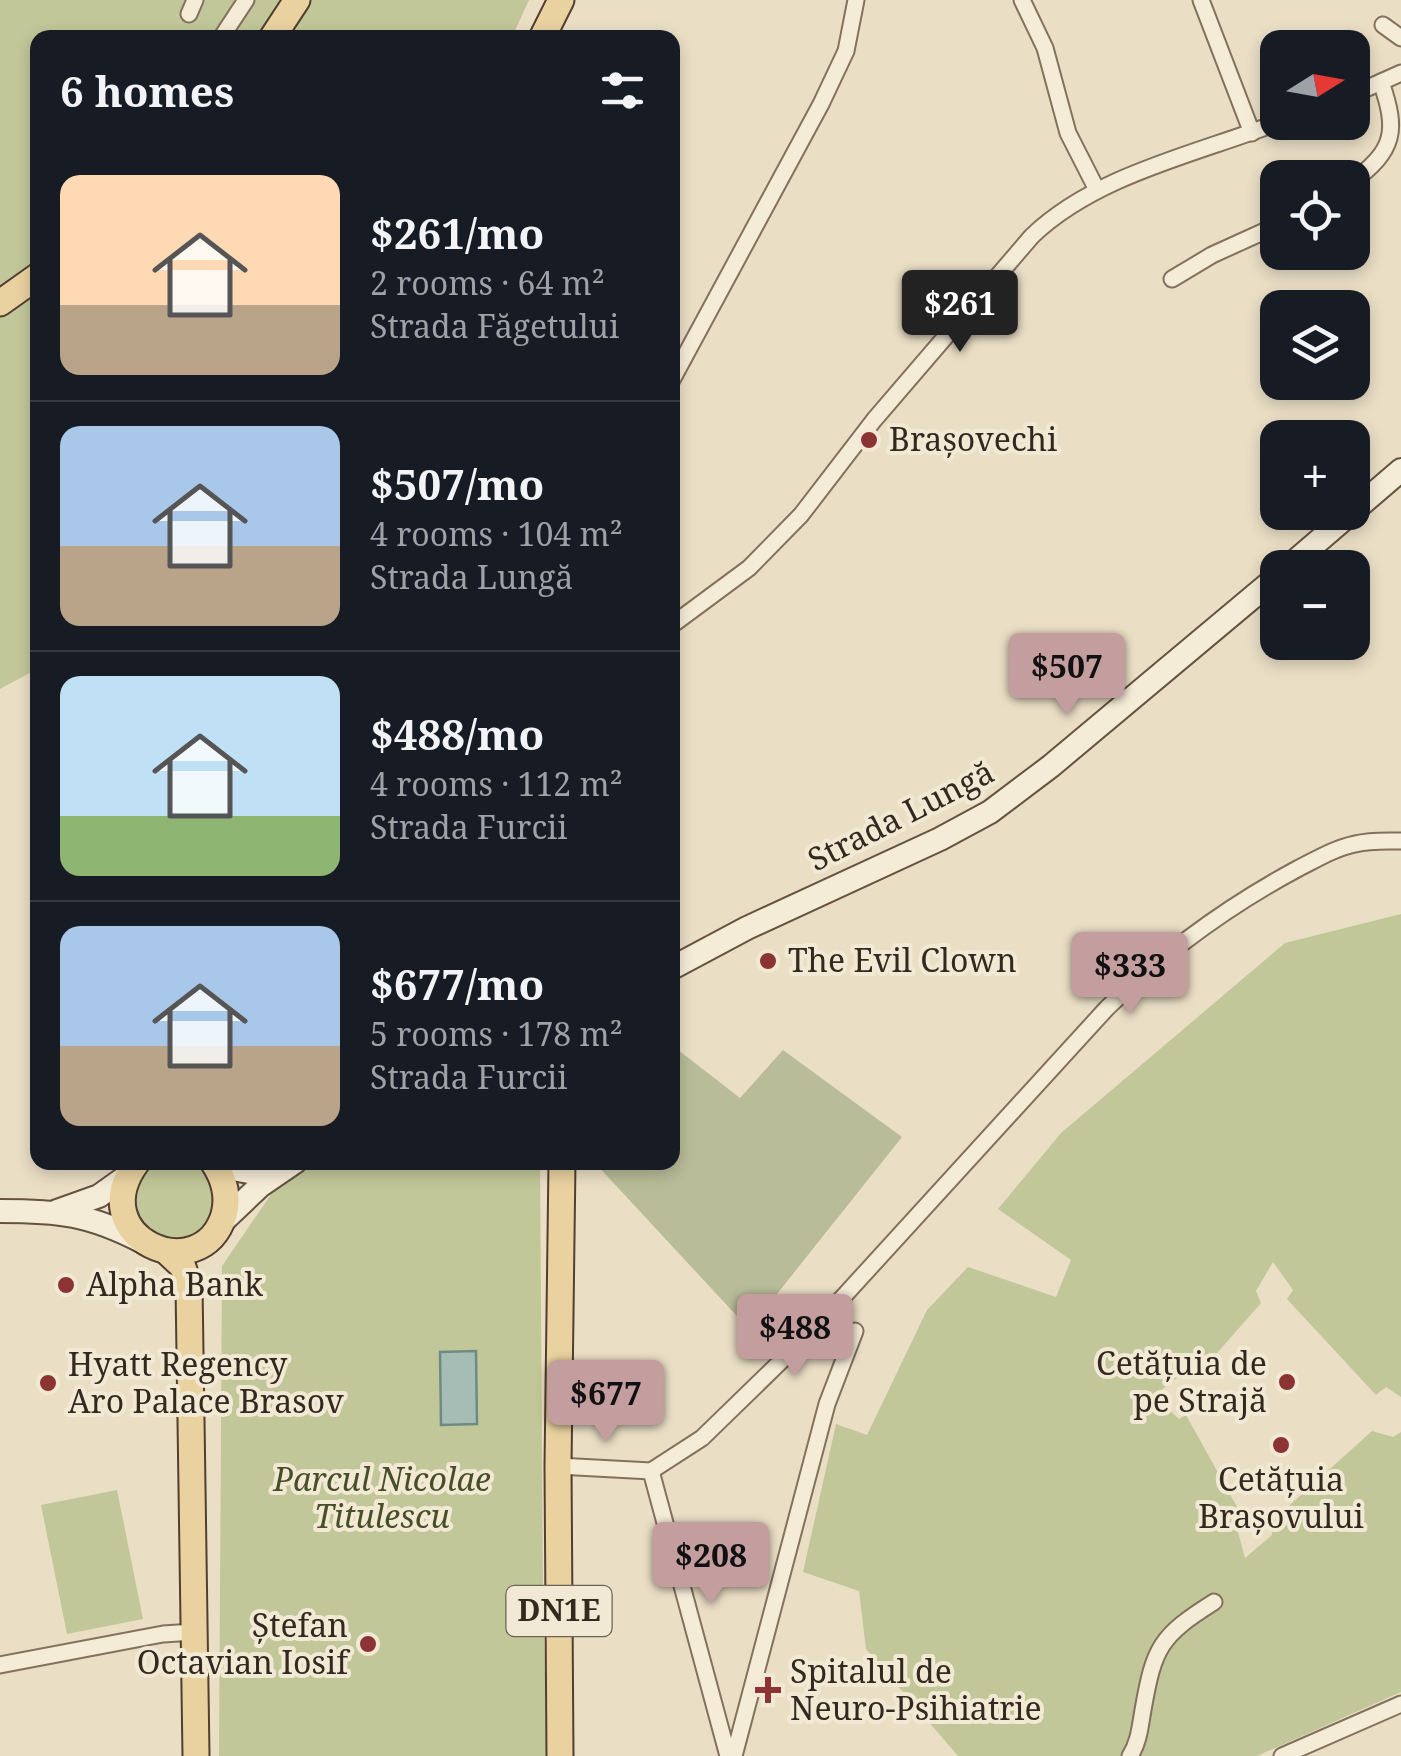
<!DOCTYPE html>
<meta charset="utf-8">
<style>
body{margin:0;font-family:"Noto Serif",serif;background:#20242c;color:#f1f3f6;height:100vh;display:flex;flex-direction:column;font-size:38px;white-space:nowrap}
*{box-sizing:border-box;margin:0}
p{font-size:32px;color:#9ea1a6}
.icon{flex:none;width:55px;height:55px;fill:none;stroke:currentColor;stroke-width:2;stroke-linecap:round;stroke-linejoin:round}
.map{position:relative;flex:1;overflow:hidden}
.side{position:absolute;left:30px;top:30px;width:650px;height:1140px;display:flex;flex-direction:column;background:#171b24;border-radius:20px;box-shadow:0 5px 15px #0003}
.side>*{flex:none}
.needle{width:65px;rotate:79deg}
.tools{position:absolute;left:1260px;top:30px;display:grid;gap:20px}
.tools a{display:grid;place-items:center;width:110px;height:110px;border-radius:20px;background:#171b24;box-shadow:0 5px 15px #0003;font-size:50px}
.price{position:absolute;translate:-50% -85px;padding:0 22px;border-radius:10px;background:#c49d9f;color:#111;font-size:32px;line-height:65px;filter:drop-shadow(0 2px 5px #0008)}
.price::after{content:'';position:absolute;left:50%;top:60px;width:30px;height:22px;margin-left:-15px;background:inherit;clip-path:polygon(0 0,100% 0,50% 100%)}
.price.current{background:#222;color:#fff}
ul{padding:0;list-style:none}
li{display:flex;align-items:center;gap:30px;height:250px;padding:0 30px}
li+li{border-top:2px solid #363941}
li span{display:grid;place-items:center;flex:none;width:280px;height:200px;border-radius:20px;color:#555}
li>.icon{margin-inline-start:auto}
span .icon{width:120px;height:120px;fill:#fffc;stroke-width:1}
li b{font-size:42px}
h2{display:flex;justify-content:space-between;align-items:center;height:120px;padding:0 30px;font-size:42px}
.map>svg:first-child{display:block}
.green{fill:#c2c79a}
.cemetery{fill:#b8bc98}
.water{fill:#a6bdb6;stroke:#6e8b83;stroke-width:2.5}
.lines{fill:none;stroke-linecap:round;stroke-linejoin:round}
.street-casing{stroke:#83715d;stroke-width:19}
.secondary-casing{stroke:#655240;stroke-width:26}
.primary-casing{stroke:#513f31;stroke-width:29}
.street{stroke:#f5ecd7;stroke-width:15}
.secondary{stroke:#f5ecd7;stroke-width:22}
.primary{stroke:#e9d2a0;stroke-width:25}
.poi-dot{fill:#8c3334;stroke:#f2e9d4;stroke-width:4}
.labels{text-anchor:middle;stroke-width:8;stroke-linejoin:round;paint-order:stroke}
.shield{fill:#f2e9d4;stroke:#6d6355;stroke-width:2.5}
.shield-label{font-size:30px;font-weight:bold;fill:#34291f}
.poi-label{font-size:32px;fill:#34291f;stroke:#f2e9d4;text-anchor:start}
.street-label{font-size:32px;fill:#34291f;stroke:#f2e9d4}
.park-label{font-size:32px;font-style:italic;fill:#464f28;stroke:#f2e9d4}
</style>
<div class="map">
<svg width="1401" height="1756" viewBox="0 0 1401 1756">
<rect width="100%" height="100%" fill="#eadec5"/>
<g class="green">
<path d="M0,0H529L512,37L38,38L37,669L0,689Z"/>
<path d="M1401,914V1397L1386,1387L1376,1395L1287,1299L1293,1290L1273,1262L1256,1291L1261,1303L1196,1377L1179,1376L1154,1396L1179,1419L1186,1415L1241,1514L1235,1521L1245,1558L1272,1535L1271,1522L1372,1431L1393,1437L1401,1432V1692L1257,1756H958L866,1649L859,1591L803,1572L836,1424L867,1435L927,1310L968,1267L1056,1297L1071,1260L998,1209L1061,1133L1285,943Z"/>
<circle cx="174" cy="1200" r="40"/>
<path d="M315,1163H540L543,1591L547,1756H219L222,1266L272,1193L292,1173Z"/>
<path d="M117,1490L143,1619L67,1634L41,1505Z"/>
</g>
<path class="cemetery" d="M673,1046L740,1098L783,1050L902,1137L749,1329L595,1163L672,1162Z"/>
<path class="water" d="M476,1351L477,1424L441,1425L440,1352Z"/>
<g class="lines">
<defs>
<g id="street">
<path d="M1022,0L1045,48L1068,133L1097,190"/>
<path d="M1201,0L1252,133"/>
<path d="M189,14L195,0"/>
<path d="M1383,25L1401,38"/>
<path d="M221,38L246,0"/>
<path d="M1352,95L1401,73"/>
<path d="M1352,182C1395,150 1398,131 1381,82"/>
<path d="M1172,279L1212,255L1278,225"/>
<path d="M672,380L821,104L846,51L856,0"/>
<path d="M672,625L749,568L801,515L874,420L1032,236C1097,174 1197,154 1279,122"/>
<path d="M558,1466L651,1471L702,1438L812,1331L1107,1008C1165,952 1228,906 1299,868C1317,859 1335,848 1355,844C1371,840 1385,841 1401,841"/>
<path d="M651,1471L728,1756"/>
<path d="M0,1665L163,1634L194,1632"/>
<path d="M734,1756L827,1404L855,1331"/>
<path d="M1130,1756C1139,1742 1140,1727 1143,1710C1154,1647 1160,1636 1214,1602"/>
<path d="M1282,1756L1401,1704"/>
</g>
<g id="secondary">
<path d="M1287,568L1401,470"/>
<path d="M672,968L747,928L940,839L990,812L1051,766L1278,576"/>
<path d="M216,1166L249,1172L281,1167"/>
<path d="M0,1211C60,1211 89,1214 143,1242"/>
<path d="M57,1211L99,1196L127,1176"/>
<path d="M221,1223L260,1186L295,1162"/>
</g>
<g id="primary">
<path d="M272,38L297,0"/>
<path d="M542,38L561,0"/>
<path d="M0,303L38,276"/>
<path d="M137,1162C81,1238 201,1290 224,1215C229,1196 224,1178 213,1162"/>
<path d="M167,1252L183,1267L189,1286L196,1756"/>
<path d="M560,1756L558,1466L562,1162"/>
</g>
</defs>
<use href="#street" class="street-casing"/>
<use href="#secondary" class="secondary-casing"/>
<use href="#primary" class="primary-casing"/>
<use href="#street" class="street"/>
<use href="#secondary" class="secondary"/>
<use href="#primary" class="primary"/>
</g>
<g class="poi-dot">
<circle cx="869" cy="440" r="10"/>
<circle cx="768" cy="961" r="10"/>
<circle cx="66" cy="1285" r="10"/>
<circle cx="1287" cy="1382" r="10"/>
<circle cx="48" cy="1383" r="10"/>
<circle cx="1281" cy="1445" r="10"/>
<circle cx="368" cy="1644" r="10"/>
<path d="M763 1675h10v10h10v10h-10v10h-10v-10h-10v-10h10z"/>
</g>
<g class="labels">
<rect class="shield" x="506.5" y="1586" width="105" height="50" rx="8"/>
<g class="shield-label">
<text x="559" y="1621">DN1E</text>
</g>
<g class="poi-label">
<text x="889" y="451">Brașovechi</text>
<text x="788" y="972">The Evil Clown</text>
<text x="86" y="1296">Alpha Bank</text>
<text x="1267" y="1375" text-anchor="end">Cetățuia de<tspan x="1267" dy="37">pe Strajă</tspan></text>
<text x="68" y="1376">Hyatt Regency<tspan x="68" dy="37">Aro Palace Brasov</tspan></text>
<text x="1281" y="1491" text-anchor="middle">Cetățuia<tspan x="1281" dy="37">Brașovului</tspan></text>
<text x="348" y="1637" text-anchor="end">Ștefan<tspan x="348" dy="37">Octavian Iosif</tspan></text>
<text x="790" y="1683">Spitalul de<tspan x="790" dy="37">Neuro-Psihiatrie</tspan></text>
</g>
<g class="street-label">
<text transform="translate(901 816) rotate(-27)" y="11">Strada Lungă</text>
</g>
<g class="park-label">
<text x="382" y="1491">Parcul Nicolae<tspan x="382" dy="37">Titulescu</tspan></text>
</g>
</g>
</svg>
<div class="tools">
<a><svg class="needle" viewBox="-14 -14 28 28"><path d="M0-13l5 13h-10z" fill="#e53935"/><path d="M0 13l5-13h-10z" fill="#9ea1a6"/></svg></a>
<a><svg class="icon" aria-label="locate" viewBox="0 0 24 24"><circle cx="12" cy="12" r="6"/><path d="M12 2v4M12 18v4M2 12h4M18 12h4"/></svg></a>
<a><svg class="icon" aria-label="layers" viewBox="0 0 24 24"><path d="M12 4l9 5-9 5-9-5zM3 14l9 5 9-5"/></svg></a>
<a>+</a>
<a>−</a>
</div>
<b class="price current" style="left:960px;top:355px">$261</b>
<b class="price" style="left:1067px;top:718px">$507</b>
<b class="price" style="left:1130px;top:1017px">$333</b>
<b class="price" style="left:795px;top:1379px">$488</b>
<b class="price" style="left:606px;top:1445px">$677</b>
<b class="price" style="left:711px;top:1607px">$208</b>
<section class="side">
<h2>6 homes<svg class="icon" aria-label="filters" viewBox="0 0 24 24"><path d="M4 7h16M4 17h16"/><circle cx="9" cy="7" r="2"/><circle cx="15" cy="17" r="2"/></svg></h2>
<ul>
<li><span style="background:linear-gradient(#ffd9b3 65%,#b9a48a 0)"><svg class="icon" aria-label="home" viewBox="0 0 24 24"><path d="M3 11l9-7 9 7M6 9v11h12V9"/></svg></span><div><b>$261/mo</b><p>2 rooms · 64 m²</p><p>Strada Făgetului</p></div></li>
<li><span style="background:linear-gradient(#a9c7e8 60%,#b9a48a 0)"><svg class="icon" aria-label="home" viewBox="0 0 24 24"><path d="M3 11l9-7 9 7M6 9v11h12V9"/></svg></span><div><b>$507/mo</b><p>4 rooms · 104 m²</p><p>Strada Lungă</p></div></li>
<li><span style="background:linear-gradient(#bfe0f5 70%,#8fb573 0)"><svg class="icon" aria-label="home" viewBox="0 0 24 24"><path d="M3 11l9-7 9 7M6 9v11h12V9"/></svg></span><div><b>$488/mo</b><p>4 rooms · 112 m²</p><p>Strada Furcii</p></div></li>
<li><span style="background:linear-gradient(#a9c7e8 60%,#b9a48a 0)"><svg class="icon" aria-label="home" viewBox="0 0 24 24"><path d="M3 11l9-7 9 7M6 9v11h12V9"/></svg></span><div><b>$677/mo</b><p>5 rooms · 178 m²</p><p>Strada Furcii</p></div></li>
</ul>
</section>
</div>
